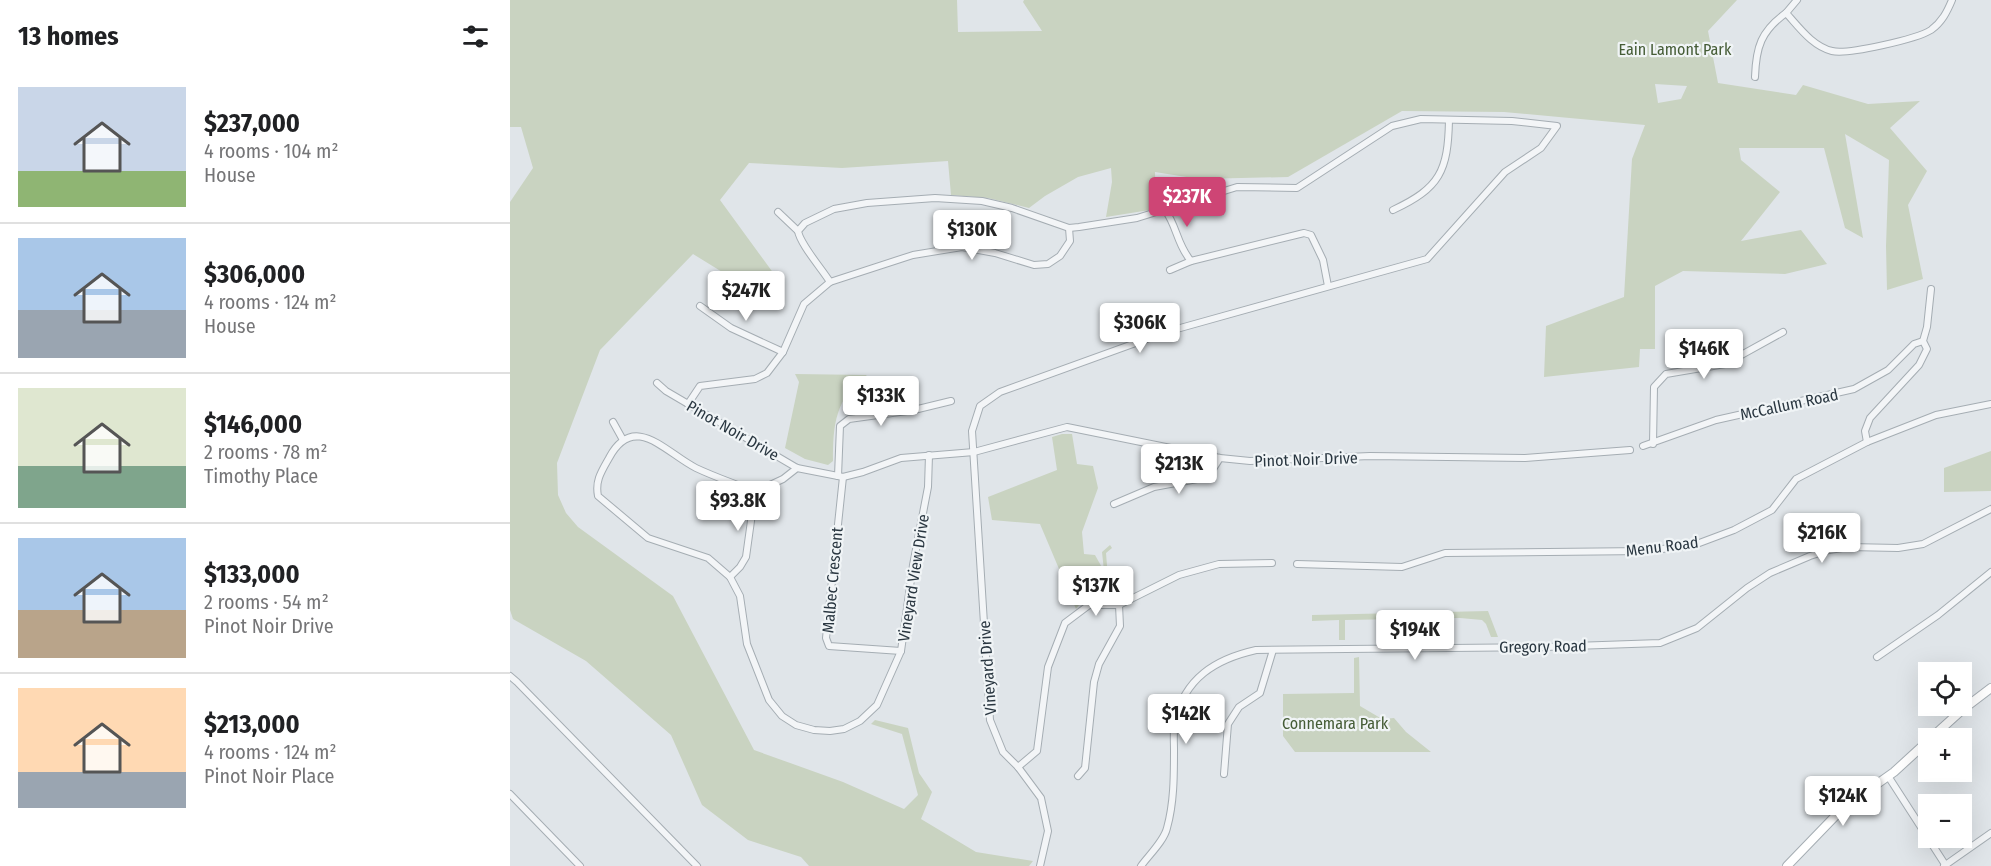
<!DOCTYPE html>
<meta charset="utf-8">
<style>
body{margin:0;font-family:"Fira Sans Condensed",sans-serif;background:#f6f6f6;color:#202124;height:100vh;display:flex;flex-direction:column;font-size:22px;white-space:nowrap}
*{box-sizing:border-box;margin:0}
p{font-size:20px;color:#757577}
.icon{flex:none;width:33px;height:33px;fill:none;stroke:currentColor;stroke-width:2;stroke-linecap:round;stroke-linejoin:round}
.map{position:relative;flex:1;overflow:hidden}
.sheet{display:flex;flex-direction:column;background:#fff;width:510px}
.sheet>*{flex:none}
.buttons{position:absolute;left:1408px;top:662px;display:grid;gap:12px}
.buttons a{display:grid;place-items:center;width:54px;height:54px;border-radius:0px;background:#fff;box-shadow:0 6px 24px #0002;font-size:30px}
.price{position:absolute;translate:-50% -51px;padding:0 14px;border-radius:6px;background:#fff;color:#222;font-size:20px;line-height:39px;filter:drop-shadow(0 2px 3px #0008)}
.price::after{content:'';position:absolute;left:50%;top:36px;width:18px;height:14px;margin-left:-9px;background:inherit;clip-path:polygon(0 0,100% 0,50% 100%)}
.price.selected{background:#ce4575;color:#fff}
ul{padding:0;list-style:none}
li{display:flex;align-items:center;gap:18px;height:150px;padding:0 18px}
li+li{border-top:2px solid #e0e0e0}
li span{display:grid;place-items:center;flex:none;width:168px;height:120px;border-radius:0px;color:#555}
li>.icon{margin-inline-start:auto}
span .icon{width:72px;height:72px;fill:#fffc;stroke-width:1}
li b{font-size:26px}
h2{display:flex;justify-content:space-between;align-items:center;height:72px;padding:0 18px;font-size:26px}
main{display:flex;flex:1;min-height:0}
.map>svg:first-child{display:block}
.green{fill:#c9d3c1;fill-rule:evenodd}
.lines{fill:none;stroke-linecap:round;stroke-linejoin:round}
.street-casing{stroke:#a5adb3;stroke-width:8}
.secondary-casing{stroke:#a5adb3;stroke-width:10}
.street{stroke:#f3f5f7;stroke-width:6}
.secondary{stroke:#fff;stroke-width:8}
.labels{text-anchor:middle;stroke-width:4.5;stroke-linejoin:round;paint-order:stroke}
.park-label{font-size:16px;fill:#455c36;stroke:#f0f4f6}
.street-label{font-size:16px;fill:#293640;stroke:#f0f4f6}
</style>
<main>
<section class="sheet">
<h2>13 homes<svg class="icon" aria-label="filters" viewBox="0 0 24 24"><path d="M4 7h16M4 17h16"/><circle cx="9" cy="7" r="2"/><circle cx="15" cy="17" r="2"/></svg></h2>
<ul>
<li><span style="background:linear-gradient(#c9d6e8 70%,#8fb573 0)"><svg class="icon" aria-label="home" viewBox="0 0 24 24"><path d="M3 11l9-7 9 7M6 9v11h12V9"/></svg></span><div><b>$237,000</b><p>4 rooms · 104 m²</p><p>House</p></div></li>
<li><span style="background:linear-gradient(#a9c7e8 60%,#9aa5b1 0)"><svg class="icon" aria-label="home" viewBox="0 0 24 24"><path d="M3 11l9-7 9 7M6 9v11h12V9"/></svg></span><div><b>$306,000</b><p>4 rooms · 124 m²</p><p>House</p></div></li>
<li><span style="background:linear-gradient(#dfe7d0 65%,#7fa58c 0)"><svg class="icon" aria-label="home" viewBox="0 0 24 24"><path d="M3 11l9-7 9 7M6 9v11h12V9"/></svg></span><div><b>$146,000</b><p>2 rooms · 78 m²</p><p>Timothy Place</p></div></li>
<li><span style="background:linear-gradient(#a9c7e8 60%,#b9a48a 0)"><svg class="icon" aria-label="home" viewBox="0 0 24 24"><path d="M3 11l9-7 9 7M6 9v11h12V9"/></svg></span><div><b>$133,000</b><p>2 rooms · 54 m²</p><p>Pinot Noir Drive</p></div></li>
<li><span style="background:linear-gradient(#ffd9b3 70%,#9aa5b1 0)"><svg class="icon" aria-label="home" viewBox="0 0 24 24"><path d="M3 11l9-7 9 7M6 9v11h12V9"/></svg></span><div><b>$213,000</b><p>4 rooms · 124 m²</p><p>Pinot Noir Place</p></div></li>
</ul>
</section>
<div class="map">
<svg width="1481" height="866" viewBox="0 0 1481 866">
<rect width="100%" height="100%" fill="#e0e5e9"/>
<g class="green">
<path d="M0,0H447L448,32L532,31L513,2L514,0H1227L1198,31L1208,83L1286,95L1293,85L1358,104L1410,101L1380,128L1417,171L1398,205L1413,279L1377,290L1376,246L1379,160L1335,134L1353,238L1335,228L1314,148H1229L1231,160L1270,192L1231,241L1291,230L1317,264L1275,274L1173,271L1145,286V349H1130L1129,367L1034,377L1036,326L1114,297L1122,159L1135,125L994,112L892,111L778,177L689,179L645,172L646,209L596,217L602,182L601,168L568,177L535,196L519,208L478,198L441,195L438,161L332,168L239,163L210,200L272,285L256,299L183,254L90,350L47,463L48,495L56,513L68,527L163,596L244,750L333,782L394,809L408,795L392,734L361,724L365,720L398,728L409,773L422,792L411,819L466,852L523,861L519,866H299L291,857L238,840L192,805L161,735L76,661L3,619L0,610V202L23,168L11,127H0ZM1145,84L1177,86L1171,99L1148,103Z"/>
<path d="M285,374L357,375C325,398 323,425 323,461L318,465L295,459L275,448L289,382Z"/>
<path d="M552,434H562L567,464L583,466L588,488L572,532L574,554L585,555L594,571L592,552L600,545L602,548L596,553L598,578L608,598L595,595V598H591V595L578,593L566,609L530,524L482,520L478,497L547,470L542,437Z"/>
<path d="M1481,451V491L1434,492V468Z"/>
<path d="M978,611L988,637H981L976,624L972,620L950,618L835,620V640H829V620L802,621V615Z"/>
<path d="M849,657L850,706L872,719L884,718L896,732L921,752H785L773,736V694L844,693V658Z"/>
</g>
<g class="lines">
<defs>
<g id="street">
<path d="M1287,0L1276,13C1289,27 1302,46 1322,51C1337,55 1407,39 1421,30C1432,22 1437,12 1442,0"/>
<path d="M1245,77C1246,47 1251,31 1276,13"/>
<path d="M655,210C667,226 667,245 681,261"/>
<path d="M883,210C930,188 938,171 939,120"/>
<path d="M268,212L288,231"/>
<path d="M660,270L681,261L794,233L801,235L813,260L818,286"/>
<path d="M320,282L403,255L452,247L485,253L524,265L538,264L550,256L560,241L559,228"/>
<path d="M190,306L221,328L273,352"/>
<path d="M147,383L156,391L287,468L333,477L353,472L391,458L464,452L557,427L710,458L740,461L860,456L1015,458L1120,450"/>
<path d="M178,404L190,386L245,379L257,373L273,352L294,304L320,282C312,269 290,244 288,231L295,223L324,209L357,203L425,198L472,201L502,208L559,228L569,227L627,218L727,187L787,188L882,126L911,119L1002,121L1047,126L1031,148L995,172L917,259L656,332L490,392L470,406L462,431L480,720L493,752L508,767L531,798L538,831L530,866"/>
<path d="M103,422L113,440"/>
<path d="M1357,442L1355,431L1360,418L1409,365L1417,349L1413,341L1417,327L1421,289"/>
<path d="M1143,444L1144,387L1156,374L1215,364L1273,332"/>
<path d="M1133,446L1206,420L1344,389L1378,370L1404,344L1413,341"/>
<path d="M287,468L273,479L245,492C226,484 205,477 186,468C156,453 124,411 99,458C91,472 85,481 88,496L138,538L198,558L220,577L230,596L237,644L259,700L272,716L286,725L304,730L320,731L334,729L350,721L367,705L391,651L403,565L418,487L419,455"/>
<path d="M328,476L330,426L339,419L404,410L441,401"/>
<path d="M333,477L316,638L319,646L391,651"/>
<path d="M604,504L644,487L698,477L710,458"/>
<path d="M787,564L892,567L935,553L1136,551L1184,545L1224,530L1262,510L1286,479L1357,442L1426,415L1481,404"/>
<path d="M220,577L230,567L236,557L245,492"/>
<path d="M1367,657L1428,615L1481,572"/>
<path d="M0,676L7,682L187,866"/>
<path d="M508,767L527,751L538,667L555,623L579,605H609L669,575L709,564L762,563"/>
<path d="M714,774L718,724L729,707L750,693L763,650"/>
<path d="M568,776L575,768L584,682L589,664L610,626L609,605"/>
<path d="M1378,776L1436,866"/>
<path d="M0,794L70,866"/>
<path d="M631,866C639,855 654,841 657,828C664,803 664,776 664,750C664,741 663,731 665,722C674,678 706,659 746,650L1035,647L1150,643L1187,628L1237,588L1260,573L1300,556L1319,550L1339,547L1388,548L1413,544L1481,509"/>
<path d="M1434,866L1481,833"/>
</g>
<g id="secondary">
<path d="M1421,738L1452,710L1481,688"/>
<path d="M1277,866L1333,808L1384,772L1419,740"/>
</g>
</defs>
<use href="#street" class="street-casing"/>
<use href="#secondary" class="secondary-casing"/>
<use href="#street" class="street"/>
<use href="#secondary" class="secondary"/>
</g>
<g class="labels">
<g class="park-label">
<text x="1165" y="55">Eain Lamont Park</text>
<text x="825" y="729">Connemara Park</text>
</g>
<g class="street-label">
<text transform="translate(1279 404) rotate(-12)" y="6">McCallum Road</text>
<text transform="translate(223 430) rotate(30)" y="6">Pinot Noir Drive</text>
<text transform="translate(796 459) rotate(-2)" y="6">Pinot Noir Drive</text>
<text transform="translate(1152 546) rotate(-7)" y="6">Menu Road</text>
<text transform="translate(403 578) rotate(-81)" y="6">Vineyard View Drive</text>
<text transform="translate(322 580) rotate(-85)" y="6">Malbec Crescent</text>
<text transform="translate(1033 646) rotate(-1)" y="6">Gregory Road</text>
<text transform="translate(477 668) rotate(-94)" y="6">Vineyard Drive</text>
</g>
</g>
</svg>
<div class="buttons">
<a><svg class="icon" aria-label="locate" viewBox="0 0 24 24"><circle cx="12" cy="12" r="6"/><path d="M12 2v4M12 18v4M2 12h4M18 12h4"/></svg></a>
<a>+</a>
<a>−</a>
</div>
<b class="price selected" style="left:677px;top:228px">$237K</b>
<b class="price" style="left:462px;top:261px">$130K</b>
<b class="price" style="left:236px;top:322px">$247K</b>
<b class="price" style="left:630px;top:354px">$306K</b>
<b class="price" style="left:1194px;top:380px">$146K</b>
<b class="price" style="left:371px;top:427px">$133K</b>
<b class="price" style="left:669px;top:495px">$213K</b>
<b class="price" style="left:228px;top:532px">$93.8K</b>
<b class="price" style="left:1312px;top:564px">$216K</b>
<b class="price" style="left:586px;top:617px">$137K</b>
<b class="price" style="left:905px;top:661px">$194K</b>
<b class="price" style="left:676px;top:745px">$142K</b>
<b class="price" style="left:1333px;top:827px">$124K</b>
</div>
</main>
